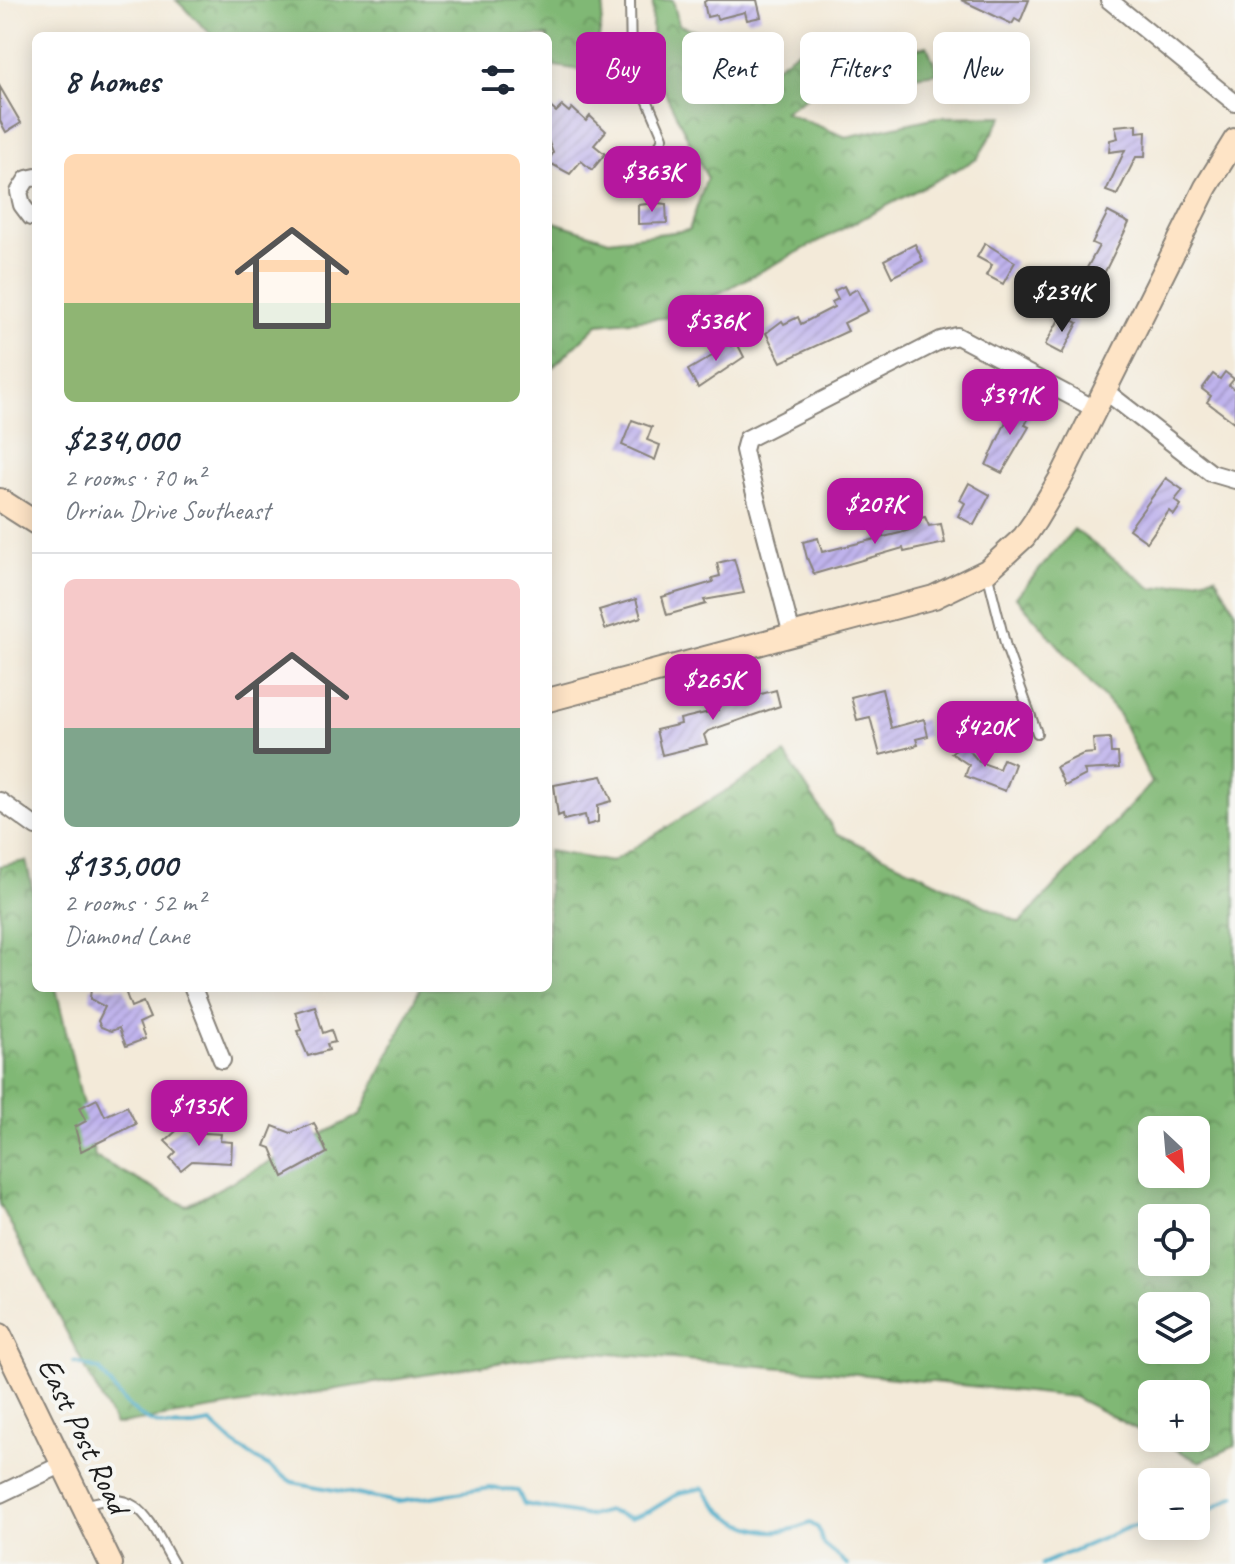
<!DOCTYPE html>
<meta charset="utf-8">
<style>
body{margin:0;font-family:Caveat,sans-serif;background:#f6f6f7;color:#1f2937;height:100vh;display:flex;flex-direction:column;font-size:30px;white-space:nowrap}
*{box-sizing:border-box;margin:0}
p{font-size:26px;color:#747a83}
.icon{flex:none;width:44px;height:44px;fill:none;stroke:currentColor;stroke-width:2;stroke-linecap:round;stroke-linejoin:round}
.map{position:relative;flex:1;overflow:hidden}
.details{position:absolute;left:32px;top:32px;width:520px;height:960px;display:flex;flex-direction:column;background:#fff;border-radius:12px;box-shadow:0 4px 20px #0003}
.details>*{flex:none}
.top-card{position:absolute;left:576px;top:32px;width:538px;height:72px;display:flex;gap:16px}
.needle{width:52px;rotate:154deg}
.fabs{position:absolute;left:1138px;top:1116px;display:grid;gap:16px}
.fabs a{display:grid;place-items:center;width:72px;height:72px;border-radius:12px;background:#fff;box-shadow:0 4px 20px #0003;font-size:40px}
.price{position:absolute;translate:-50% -68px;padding:0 18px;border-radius:16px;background:#b5179e;color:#fff;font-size:26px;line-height:52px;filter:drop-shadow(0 2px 4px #0008)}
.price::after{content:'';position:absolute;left:50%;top:48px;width:24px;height:18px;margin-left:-12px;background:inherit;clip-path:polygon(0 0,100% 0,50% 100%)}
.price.selected{background:#222;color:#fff}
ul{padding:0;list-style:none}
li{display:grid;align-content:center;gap:16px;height:424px;padding:0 32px}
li+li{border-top:2px solid #e0e1e3}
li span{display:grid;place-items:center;height:248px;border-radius:12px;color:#555}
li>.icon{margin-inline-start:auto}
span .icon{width:144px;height:144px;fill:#fffc;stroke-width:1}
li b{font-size:34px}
h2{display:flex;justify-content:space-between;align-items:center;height:96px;padding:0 32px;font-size:34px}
.tag{padding:0 28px;border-radius:12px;background:#fff;box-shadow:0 4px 20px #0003;font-size:28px;line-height:72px}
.tag.selected{background:#b5179e;color:#fff}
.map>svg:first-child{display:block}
.forest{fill:url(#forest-crowns);stroke:#4e6a48;stroke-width:2;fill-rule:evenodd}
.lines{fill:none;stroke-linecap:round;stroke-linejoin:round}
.stream{stroke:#47aac7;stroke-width:4}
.building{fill:url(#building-hatch)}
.lane-casing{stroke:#88837a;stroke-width:12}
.street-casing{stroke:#88837a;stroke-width:20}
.secondary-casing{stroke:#88837a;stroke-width:26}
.lane{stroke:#fff;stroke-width:8}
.street{stroke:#fff;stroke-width:16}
.secondary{stroke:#fee4c6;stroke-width:22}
.labels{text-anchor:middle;stroke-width:8;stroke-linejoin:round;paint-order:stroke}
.street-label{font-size:32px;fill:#1c1c1c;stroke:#f6f6f2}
</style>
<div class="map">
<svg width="1235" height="1564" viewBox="0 0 1235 1564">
<defs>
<pattern id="forest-crowns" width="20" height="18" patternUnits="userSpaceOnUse" patternTransform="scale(2)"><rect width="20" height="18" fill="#80b874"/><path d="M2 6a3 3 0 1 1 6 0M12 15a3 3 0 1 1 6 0" fill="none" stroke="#68955e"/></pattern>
<pattern id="building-hatch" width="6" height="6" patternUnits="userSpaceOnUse" patternTransform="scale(2)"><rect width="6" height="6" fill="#bfb3ec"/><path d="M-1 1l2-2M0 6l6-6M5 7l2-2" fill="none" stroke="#a499ca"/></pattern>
</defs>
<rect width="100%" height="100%" fill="#f6f6f2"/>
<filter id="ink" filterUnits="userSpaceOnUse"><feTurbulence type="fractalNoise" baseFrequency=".0125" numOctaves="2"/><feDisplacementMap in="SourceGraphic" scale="16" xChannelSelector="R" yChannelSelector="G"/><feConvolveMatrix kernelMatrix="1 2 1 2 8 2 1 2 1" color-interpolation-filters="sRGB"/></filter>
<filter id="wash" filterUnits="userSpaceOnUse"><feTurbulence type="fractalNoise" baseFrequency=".006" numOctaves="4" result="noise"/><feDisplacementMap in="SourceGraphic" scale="32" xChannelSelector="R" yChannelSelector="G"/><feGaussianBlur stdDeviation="1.8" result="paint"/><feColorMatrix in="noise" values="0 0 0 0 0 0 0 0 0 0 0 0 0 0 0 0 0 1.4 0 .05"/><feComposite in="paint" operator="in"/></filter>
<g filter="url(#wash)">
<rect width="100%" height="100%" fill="#f3ead9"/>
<g class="forest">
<path d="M176,0H605L598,44L580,70L548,65V36H213Z"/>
<path d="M653,0H673L679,25L704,33L761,77L804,46L844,61L927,46L938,73L822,87L784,112L846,137L937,117L1003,116L977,159L673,317L598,324L548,372V220L609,240L689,230L707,177L651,64Z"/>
<path d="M1074,529L1153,589L1215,576L1235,610V1446L1200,1462L1154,1438H1196V1394H1152V1437L1074,1397L847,1373L572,1351L115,1425L0,1204V866L26,861L36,904V988H56L95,1157L186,1206L361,1114L420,988H548V851L611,862L785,754L836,833L1020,923L1152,783L1119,715L1016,597ZM1152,1130H1196V1174H1152ZM1152,1218H1196V1262H1152ZM1152,1306H1196V1350H1152Z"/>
</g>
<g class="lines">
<g class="stream">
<path d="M74,1362L100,1370C133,1417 150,1435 211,1423L234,1444L292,1482L398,1502L490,1488L518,1491L524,1504L589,1516L608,1511L630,1518L650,1511L679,1493L704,1488C725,1526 771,1542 810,1523L818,1528L823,1544L847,1564"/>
<path d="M1196,1518L1235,1496"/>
<path d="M1042,1564L1127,1528L1152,1522"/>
</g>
</g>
<g id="blocks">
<g class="building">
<path d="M707,0H757L761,17L747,20L745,12L717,19L716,15L707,17L704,2Z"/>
<path d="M961,0H1029L1020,22L1015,19L1012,24Z"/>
<path d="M0,87L21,123L6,132L0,121Z"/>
<path d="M548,105L556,112L562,106L569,112L572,108L586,121L590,116L606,131L594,145L605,154L592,170L581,161L570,174L548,162L553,153L548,140Z"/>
<path d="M1137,124V132L1146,131L1145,157H1136L1117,195L1106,191L1125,150L1109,152L1110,140L1118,138L1115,126Z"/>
<path d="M657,203L666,204L667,223L638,224V205Z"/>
<path d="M1108,212L1129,223L1089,304L1072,295L1099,246L1092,243Z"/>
<path d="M985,243L1015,262L1003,284L986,275L992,265L977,257Z"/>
<path d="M915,244L923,261L892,277L884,260Z"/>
<path d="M844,286L848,294L857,289L868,311L844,323L848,331L781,362L766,333L782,321L784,324L798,317L801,324L834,307L832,302L838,299L834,291Z"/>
<path d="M1062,314L1078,323L1062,354L1045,345Z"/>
<path d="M728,340L731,346L737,343L744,357L698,388L688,370L719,352L716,347Z"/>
<path d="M1225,372L1234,379L1229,385L1235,390V423L1207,402L1211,396L1202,389L1213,374L1220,379Z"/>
<path d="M1016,400L1033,410L1025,425L1029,427L1002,473L986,465Z"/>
<path d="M632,420L652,427L647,440L660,445L655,460L622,445Z"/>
<path d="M1166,478L1183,490L1175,500L1181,505L1174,515L1169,511L1147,542L1129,529Z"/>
<path d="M969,483L990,495L974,525L958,516L965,503L960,500Z"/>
<path d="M925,517L929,526L941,524L945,543L904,552L903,548L814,574L807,558L803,542L818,538L822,552L900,533L909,530L907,521Z"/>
<path d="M734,559L744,593L704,600L706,604L667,615L662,597L713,582L712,578L720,576L717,563Z"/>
<path d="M636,599L641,617L605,629L599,610Z"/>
<path d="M882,689L891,728L924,719L928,736L916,739L918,745L880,755L870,717L857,720L851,697Z"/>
<path d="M776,690L780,706L708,731L704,735L707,744L662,755L656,730L681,724L680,719L718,710L717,706Z"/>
<path d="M1110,738L1111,753H1118L1119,768L1084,770L1086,775L1065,786L1056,767L1083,754L1094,753L1093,739Z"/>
<path d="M963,743L979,762L999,769L1003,759L1015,764L1005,791L965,776L969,765L951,753Z"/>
<path d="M602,776L612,801L598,805V822L587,825L585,815L564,820L563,814L558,816L554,785Z"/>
<path d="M91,988H124L131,1007L143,1002L150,1018L139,1023L145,1039L126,1046L119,1028L111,1031L101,1027L98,1021L105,1007L90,999Z"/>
<path d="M315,1006L323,1033L331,1030L335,1042L327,1044L329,1050L308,1056L297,1031L301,1030L295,1012Z"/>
<path d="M97,1099L105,1116L127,1106L136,1124L81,1151L75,1127L86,1121L79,1108Z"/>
<path d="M314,1123L327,1153L283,1177L271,1148L265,1146L273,1126L291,1133Z"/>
<path d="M183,1125L189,1132L221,1134L220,1141L232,1142L231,1163L192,1161L181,1170L170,1158L176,1152L165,1141Z"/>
</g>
</g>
</g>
<g filter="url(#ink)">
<use href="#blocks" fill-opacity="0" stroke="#88837a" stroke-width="2"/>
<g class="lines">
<defs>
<g id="lane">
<path d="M630,0L631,62L663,137L657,152"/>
<path d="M987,572L1006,647L1037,733"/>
<path d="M86,1505C141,1485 150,1524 174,1564"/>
</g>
<g id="street">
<path d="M1109,0L1235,103"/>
<path d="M36,177L27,179L19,192L22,205L31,217H36"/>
<path d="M1104,390L1211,473L1235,480"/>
<path d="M792,635L747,463L744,450L747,439L941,340L957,336L1095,409"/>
<path d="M0,801L36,827"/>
<path d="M193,988L222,1060"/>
<path d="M0,1494L63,1464"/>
</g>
<g id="secondary">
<path d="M0,500L36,523"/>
<path d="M548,700L934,597L987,571L1024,537L1035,521L1062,476L1206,187L1235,140"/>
<path d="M0,1335L111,1564"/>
</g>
</defs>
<use href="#lane" class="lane-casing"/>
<use href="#street" class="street-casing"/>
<use href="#secondary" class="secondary-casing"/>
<use href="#lane" class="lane"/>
<use href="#street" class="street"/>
<use href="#secondary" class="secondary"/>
</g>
</g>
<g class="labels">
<g class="street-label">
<text transform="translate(84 1435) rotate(64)" y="11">East Post Road</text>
</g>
</g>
</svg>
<div class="fabs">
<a><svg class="needle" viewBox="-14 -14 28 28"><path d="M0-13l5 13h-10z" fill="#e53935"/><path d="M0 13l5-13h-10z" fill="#747a83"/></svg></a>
<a><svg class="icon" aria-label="locate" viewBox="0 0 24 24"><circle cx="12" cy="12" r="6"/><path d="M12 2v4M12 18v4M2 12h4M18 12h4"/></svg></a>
<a><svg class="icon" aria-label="layers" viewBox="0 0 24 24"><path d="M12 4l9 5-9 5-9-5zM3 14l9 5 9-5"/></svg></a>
<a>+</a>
<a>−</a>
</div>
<b class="price" style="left:652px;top:214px">$363K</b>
<b class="price selected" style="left:1062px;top:334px">$234K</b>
<b class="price" style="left:716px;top:363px">$536K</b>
<b class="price" style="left:1010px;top:437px">$391K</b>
<b class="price" style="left:875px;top:546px">$207K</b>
<b class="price" style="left:713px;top:722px">$265K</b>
<b class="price" style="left:985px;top:769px">$420K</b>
<b class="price" style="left:199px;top:1148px">$135K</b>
<div class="top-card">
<a class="tag selected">Buy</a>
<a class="tag">Rent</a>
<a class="tag">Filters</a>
<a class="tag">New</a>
</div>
<section class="details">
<h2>8 homes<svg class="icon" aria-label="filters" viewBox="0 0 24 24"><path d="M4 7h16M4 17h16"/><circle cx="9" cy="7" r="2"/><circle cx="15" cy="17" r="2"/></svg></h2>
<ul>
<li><span style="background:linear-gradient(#ffd9b3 60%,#8fb573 0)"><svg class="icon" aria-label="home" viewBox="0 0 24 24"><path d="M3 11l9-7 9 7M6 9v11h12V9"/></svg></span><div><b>$234,000</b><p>2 rooms · 70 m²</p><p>Orrian Drive Southeast</p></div></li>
<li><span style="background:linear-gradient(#f6c9c9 60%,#7fa58c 0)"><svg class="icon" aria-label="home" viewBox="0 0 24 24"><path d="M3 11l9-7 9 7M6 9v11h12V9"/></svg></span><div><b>$135,000</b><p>2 rooms · 52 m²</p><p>Diamond Lane</p></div></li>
</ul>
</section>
</div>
